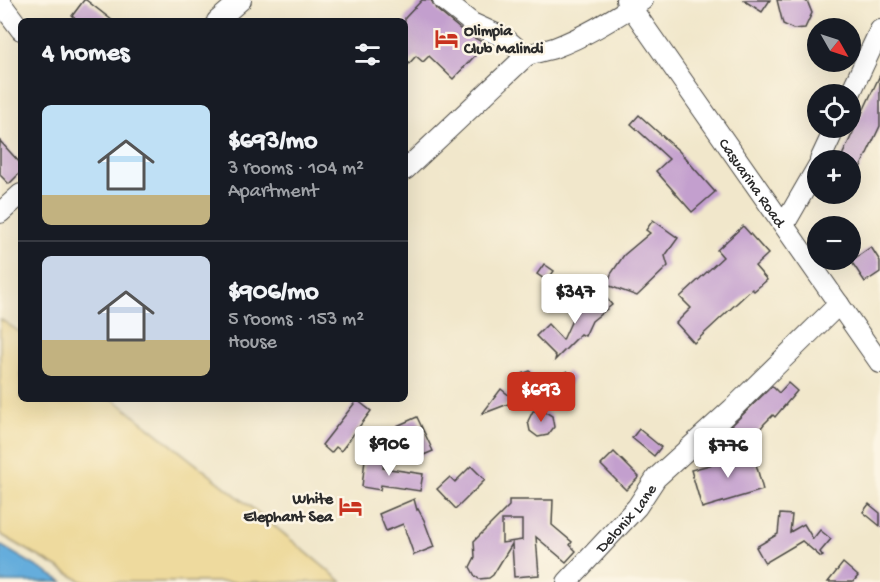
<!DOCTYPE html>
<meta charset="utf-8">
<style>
body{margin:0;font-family:"Gochi Hand",sans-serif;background:#20242c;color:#f1f3f6;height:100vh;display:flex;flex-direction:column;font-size:22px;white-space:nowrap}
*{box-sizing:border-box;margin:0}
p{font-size:20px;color:#9ea1a6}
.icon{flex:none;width:33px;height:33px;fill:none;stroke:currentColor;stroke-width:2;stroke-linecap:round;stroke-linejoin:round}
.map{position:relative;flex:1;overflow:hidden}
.details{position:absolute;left:18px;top:18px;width:390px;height:384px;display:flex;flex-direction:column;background:#171b24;border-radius:9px;box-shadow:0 6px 24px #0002}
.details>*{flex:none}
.needle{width:39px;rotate:129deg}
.controls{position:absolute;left:807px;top:18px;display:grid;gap:12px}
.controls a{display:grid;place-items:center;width:54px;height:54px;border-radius:50%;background:#171b24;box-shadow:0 6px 24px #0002;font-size:30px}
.price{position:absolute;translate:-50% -51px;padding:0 14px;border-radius:6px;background:#fff;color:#222;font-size:20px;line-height:39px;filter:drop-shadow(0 2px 3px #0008)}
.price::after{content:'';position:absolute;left:50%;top:36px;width:18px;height:14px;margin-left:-9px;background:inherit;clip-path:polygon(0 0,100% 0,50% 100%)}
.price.selected{background:#c8321e;color:#fff}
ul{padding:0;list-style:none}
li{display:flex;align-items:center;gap:18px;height:150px;padding:0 24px}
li+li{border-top:2px solid #363941}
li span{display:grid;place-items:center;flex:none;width:168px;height:120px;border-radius:9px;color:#555}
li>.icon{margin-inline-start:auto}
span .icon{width:72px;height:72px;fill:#fffc;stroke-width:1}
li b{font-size:26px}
h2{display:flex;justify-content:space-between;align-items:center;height:72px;padding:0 24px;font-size:26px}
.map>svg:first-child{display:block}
.sand{fill:#eeda9e;stroke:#8c8264;stroke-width:1.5}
.water{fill:#65addc;stroke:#486c84;stroke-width:1.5}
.building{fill:#c39fce;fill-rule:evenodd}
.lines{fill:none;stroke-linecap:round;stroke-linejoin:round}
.minor-casing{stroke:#494743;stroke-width:22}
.minor{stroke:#fff;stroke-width:20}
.labels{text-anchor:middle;stroke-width:5;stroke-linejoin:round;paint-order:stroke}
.poi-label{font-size:16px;font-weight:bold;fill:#2b2b2b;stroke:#fcf5e5;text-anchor:start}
.street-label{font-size:16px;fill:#2b2b2b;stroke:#fcf5e5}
</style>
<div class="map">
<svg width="880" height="582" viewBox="0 0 880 582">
<rect width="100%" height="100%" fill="#fcf5e5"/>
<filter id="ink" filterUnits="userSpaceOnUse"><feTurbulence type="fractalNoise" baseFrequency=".0167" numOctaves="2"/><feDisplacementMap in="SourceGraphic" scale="12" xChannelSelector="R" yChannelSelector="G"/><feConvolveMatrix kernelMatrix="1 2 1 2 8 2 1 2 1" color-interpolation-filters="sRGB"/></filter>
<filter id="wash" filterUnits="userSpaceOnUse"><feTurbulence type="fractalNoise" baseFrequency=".008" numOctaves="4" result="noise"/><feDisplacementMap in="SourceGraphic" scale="24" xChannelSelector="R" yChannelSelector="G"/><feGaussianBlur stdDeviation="1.35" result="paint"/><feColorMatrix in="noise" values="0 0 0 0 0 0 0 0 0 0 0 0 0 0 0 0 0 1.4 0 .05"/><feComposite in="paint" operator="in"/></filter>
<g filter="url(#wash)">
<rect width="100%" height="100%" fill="#f1e7cb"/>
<path class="sand" d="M0,319L21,333V399H113L266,519L342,582H83L0,534Z"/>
<path class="water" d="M0,545L63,582H0Z"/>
<g id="blocks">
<g class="building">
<path d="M84,0H86L113,21H78L72,16Z"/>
<path d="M422,0H431L436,9L465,33L486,44L453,79L429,56L423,62L416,56L405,68V18Z"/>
<path d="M743,0H770L762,12Z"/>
<path d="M777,0H804L808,3L812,13L805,28L793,29L783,24Z"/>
<path d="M880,75V126L850,189V160H840Z"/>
<path d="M639,115L679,151L715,192L692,212L656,171L669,159L631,124Z"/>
<path d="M0,141L21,164V172L9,184L0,175Z"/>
<path d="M653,220L678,238L665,256L668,266L637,296L607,285L611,274L624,255L650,233L646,230Z"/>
<path d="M743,226L768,254L755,266L767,280L754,291L752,289L694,343L676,323L691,308L680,297L723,257L717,250Z"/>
<path d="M871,247L880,261V272L865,282L851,261Z"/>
<path d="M544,264L554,271L547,281L537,274Z"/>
<path d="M601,291L612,305L592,321L585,336L581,334L555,360L556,356L536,336L548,324L563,340L577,309Z"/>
<path d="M530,371L534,381L522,396L514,377Z"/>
<path d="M567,371L575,378L562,394L553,387Z"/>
<path d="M788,383L797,391L775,417L773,415L764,424L748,445L728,429L772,386L779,393Z"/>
<path d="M501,389L516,401L482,414Z"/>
<path d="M357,400L371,411L341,451L336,447L331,453L322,445Z"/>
<path d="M533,411H544L552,416L554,427L548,435L538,437L530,431L528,421Z"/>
<path d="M417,417L433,451L412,460L397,426Z"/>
<path d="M639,429L661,447L654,456L632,438Z"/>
<path d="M752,449L763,490L702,508L691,470L717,463L716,460Z"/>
<path d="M614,452L639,477L626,490L601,465Z"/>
<path d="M365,459L384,461L383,468L423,474L420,491L381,485L380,490L362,487Z"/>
<path d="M471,466L485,480L456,509L437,489L450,477L455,482Z"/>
<path d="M414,499L417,510L418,509L424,520L434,547L414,555L403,524L386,531L379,514Z"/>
<path d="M509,500H553L552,525L572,542L570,545L576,551L566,562L536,537L539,575L514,577L512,544L493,575L489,578L479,579L475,576L470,567L475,557L474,541L509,506ZM502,520H522V540L502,543Z"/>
<path d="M869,504L880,513V526L863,512Z"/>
<path d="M780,514L792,515L790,532L804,524L813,539L820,530L831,539L820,552L823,556L821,557L802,541L765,563L756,547L778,534Z"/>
<path d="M843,563L858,576L853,582H828Z"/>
</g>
</g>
</g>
<g filter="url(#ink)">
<use href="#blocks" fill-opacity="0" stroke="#494743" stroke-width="1.5"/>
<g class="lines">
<defs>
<g id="minor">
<path d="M443,0L472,23L505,38L526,56C535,52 545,51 554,48C586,36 614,18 643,0"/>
<path id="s1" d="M626,0L880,363"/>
<path d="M0,2L21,30"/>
<path d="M217,21L241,0"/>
<path d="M850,94L880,30"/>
<path d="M820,160L835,128"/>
<path d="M405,170L526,56"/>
<path d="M0,213L21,194"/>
<path d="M784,225L818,166"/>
<path id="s2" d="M567,582L637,507L656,478L732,409L839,304"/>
</g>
</defs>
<use href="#minor" class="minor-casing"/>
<use href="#minor" class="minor"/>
</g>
</g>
<defs>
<symbol id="hotel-bare" viewBox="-9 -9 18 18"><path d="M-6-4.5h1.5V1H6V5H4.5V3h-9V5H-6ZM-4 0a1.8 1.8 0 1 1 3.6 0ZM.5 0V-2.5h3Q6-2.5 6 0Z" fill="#c8321e" stroke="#fcf5e5" stroke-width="2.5" paint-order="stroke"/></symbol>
</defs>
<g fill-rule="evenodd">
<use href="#hotel-bare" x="430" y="22" width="33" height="33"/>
<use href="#hotel-bare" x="334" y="490" width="33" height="33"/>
</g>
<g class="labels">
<g class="poi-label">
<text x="464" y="35">Olimpia<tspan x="464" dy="18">Club Malindi</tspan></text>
<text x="333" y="503" text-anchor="end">White<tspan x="333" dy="18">Elephant Sea</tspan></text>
</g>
<g class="street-label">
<text dy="6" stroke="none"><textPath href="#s1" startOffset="222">Casuarina Road</textPath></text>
<text dy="6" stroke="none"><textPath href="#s2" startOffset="87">Delonix Lane</textPath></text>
</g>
</g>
</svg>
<div class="controls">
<a><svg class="needle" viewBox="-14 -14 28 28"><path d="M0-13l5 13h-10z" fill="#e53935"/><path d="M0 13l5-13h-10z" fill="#9ea1a6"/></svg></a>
<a><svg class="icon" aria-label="locate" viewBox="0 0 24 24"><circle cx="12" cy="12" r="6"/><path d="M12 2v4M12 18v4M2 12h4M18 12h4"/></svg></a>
<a>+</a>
<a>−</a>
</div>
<b class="price" style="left:575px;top:325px">$347</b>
<b class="price selected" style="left:541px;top:423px">$693</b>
<b class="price" style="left:389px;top:477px">$906</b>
<b class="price" style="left:728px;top:479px">$776</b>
<section class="details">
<h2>4 homes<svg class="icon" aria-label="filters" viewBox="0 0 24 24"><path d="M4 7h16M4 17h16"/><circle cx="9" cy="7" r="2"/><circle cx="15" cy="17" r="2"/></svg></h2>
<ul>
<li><span style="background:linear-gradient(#bfe0f5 75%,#c2b280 0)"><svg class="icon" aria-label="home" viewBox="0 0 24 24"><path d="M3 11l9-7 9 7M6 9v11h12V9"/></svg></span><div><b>$693/mo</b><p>3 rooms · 104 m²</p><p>Apartment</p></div></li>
<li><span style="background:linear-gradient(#c9d6e8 70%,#c2b280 0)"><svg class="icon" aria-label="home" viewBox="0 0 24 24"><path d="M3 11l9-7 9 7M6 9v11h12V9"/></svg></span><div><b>$906/mo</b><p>5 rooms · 153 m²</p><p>House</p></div></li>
</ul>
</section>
</div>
